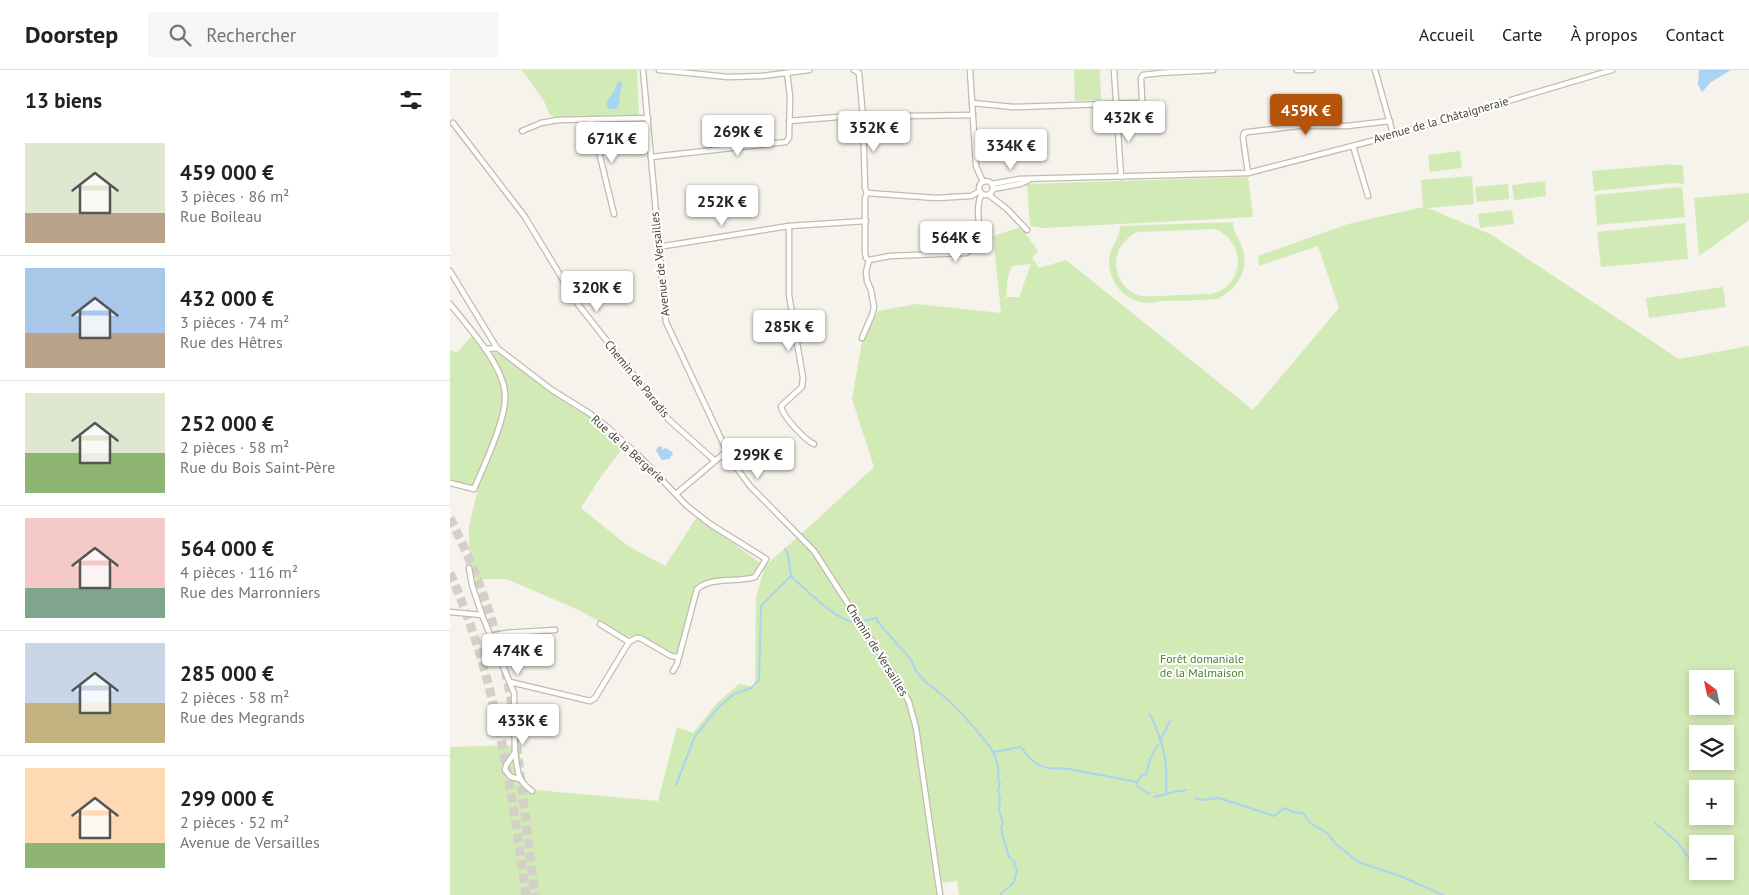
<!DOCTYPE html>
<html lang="fr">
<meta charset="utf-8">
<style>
body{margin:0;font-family:"PT Sans",sans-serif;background:#f6f6f6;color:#202124;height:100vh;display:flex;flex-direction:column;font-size:19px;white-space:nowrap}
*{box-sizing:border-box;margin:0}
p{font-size:16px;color:#757577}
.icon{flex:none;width:28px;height:28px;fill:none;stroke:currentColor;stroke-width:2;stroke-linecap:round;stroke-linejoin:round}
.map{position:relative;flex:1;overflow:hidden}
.details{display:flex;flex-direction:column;background:#fff;width:450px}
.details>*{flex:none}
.needle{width:32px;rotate:327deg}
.buttons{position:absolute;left:1239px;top:600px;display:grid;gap:10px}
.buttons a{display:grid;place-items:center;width:45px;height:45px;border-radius:0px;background:#fff;box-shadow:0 2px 8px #0003;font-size:25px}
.price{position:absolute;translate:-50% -42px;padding:0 11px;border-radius:5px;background:#fff;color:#222;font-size:16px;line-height:32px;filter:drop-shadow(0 1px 2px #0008)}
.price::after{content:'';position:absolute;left:50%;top:30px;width:15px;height:11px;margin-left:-8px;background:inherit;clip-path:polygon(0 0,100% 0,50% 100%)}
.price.current{background:#b45309;color:#fff}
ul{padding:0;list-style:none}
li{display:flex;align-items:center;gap:15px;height:125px;padding:0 25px}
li+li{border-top:1px solid #e0e0e0}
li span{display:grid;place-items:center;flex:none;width:140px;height:100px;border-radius:0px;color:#555}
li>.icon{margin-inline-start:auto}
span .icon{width:60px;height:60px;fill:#fffc;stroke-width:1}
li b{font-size:21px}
h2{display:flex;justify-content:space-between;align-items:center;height:60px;padding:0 25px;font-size:21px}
header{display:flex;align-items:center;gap:30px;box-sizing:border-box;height:70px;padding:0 25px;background:#fff;border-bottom:1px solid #e0e0e0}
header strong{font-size:24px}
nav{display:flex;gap:28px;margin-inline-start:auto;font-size:18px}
.search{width:350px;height:45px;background:#f6f6f6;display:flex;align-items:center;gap:12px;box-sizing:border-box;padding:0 18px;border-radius:0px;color:#757577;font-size:19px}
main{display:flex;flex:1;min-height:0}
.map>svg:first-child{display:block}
.green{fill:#d2eab5;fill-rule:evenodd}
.water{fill:#a9d4f2}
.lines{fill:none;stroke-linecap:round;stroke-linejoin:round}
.stream{stroke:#a9d4f2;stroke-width:2}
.highway-tunnel{stroke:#d4d0c8;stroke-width:9;stroke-dasharray:9 4.5;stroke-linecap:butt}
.street-casing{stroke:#c2bbae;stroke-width:7}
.street{stroke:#fff;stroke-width:4.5}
.labels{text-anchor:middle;stroke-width:4;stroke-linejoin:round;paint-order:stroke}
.street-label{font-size:12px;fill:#4b4439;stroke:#fff}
.park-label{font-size:12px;fill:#4a7f2a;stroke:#fff}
</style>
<header>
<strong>Doorstep</strong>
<div class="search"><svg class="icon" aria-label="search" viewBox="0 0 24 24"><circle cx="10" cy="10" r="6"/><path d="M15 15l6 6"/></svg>Rechercher</div>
<nav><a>Accueil</a><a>Carte</a><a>À propos</a><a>Contact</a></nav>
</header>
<main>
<section class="details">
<h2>13 biens<svg class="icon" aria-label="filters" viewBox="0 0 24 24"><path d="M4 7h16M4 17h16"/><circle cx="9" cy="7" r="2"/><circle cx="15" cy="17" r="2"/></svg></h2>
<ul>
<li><span style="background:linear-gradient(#dfe7d0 70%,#b9a48a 0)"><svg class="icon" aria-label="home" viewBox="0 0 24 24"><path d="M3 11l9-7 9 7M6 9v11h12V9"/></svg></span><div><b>459 000 €</b><p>3 pièces · 86 m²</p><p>Rue Boileau</p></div></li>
<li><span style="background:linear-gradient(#a9c7e8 65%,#b9a48a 0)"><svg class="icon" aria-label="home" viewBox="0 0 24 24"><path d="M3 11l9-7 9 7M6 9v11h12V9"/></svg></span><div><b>432 000 €</b><p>3 pièces · 74 m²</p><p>Rue des Hêtres</p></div></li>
<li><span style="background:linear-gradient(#dfe7d0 60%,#8fb573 0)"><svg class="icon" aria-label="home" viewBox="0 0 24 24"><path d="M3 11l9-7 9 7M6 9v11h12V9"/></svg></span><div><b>252 000 €</b><p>2 pièces · 58 m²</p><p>Rue du Bois Saint-Père</p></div></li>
<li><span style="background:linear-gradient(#f6c9c9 70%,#7fa58c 0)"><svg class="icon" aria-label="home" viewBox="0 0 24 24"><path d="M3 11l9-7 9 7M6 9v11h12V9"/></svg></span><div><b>564 000 €</b><p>4 pièces · 116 m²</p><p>Rue des Marronniers</p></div></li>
<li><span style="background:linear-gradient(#c9d6e8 60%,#c2b280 0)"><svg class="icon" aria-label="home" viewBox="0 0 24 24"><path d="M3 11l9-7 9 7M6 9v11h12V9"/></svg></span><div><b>285 000 €</b><p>2 pièces · 58 m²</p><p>Rue des Megrands</p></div></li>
<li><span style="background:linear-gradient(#ffd9b3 75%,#8fb573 0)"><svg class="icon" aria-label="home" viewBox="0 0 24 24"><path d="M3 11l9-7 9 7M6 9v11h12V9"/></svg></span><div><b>299 000 €</b><p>2 pièces · 52 m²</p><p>Avenue de Versailles</p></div></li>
</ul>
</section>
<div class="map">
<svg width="1299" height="825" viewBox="0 0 1299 825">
<rect width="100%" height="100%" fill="#f6f3ec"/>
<g class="green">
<path d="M72,0H187L189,45L104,47L100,45L94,31Z"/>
<path d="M624,0H650L651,30L625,31Z"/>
<path d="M1010,81L1012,98L980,102L978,85Z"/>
<path d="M1222,94L1223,95H1233L1234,114L1224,113L1144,121L1142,101Z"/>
<path d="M1022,106L1024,134L978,138L1040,164L1229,289L1299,276V825H509L507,811L492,813L494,825H0V677L69,675L72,710L86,720L208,731L227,657L243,663L266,634L289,614L305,617L306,528L315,496L349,466L424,397L402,329L412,272L428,241L466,234L551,243L543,166L571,157L588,181L582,188L589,198L616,190L803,340L889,238L868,176L809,196L808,186L898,154L973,137L971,110ZM581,194L569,227H556L558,207L562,196ZM1248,609H1275V636H1248ZM1248,664H1275V691H1248ZM1248,719H1275V746H1248ZM1248,774H1275V801H1248Z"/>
<path d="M798,107L803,147L593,158L580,156L577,114Z"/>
<path d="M1095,111L1096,126L1064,130L1062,115Z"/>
<path d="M1058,114L1059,129L1027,132L1025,117Z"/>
<path d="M1232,117L1235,147L1147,155L1145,125Z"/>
<path d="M1299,123V150L1249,186L1244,128Z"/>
<path d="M1062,140L1064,154L1030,158L1028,144Z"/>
<path d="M783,152C783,163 788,167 792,177C800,199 787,220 767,229C749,230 731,231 713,231C706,232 697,234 690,232C672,228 659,210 659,192C659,178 670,169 670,156ZM765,159C797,172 795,216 761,224C745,224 730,225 714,226C707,226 699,227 691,226C676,222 665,207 666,191C667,178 676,167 688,162Z"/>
<path d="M1235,153L1238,189L1151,197L1147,162Z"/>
<path d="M1273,217L1276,237L1199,248L1196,228Z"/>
<path d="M21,266L41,291L51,311H55L42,286L43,282L53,284L102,323L149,353L174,377L152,405L131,438L178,476L215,496L247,447L309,492V500L306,507L250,512L246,515L227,583H219L187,565L176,567L129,540L56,509H22L19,494V456L28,418L0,411V281L1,280L7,283Z"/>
</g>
<g class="water">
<path d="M1249,0H1281L1261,12L1252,22L1248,15Z"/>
<path d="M170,11L172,14L168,37L166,39H158L156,33L164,21L167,13Z"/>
<path d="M212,376V380L216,378L222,382L223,384L219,389L212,390L206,381L208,377Z"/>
</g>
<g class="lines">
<g class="stream">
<path d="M335,479L338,484L341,506C355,519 388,552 407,553"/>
<path d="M413,551L427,548L428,552L462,591C467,610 487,619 501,633C509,640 541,676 544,684C547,692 550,702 548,710L550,713L548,720L550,730L549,740L553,753L551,758L553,767L559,787L565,792L564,795L567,800L564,812L550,825"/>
<path d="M700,644C714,674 718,692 716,724"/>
<path d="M710,671L720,651"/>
<path d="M544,682L571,677C582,693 593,701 613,698L687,712L688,717L699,724"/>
<path d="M688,711L691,706L696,704L701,687L708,675"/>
<path d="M226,715L245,666L268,638L284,624L301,618L309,610L311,536L341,506"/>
<path d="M704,727L724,722L736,720"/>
<path d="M746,728L750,730L769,728L824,746L835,738L843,742L853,743L860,753L877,763L886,774L908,792L950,806L993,825"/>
<path d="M1205,753L1227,772L1242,792"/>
</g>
<g class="highway-tunnel">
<path d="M0,448C32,511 54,578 64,649"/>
<path d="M0,503C45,604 61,716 76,825"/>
<path d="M65,662L85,825"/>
</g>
<defs>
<g id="street">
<path d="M193,0L216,252L282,392L300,416L364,481L447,610L459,632L466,658L490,825"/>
<path d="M209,0L278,7L312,6L359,0"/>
<path d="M404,0L409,3L413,47L415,118L417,123L415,128V182L416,188L419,190L416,202L417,211L421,220L424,237L422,245L412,268"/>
<path d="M520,0L526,96L533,112"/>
<path d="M664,0L671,107"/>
<path d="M847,0H862"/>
<path d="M925,0L943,64"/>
<path d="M522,33L563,37L690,33L692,30L691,8L693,5L710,3L763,0"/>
<path d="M141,49L164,144"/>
<path d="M339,51L388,47L523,45"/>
<path d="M3,53L75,147L127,233L142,252L219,350L264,390"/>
<path d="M72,61L91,53L108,50L198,48"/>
<path d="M903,76L918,126"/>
<path d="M201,87L336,72L339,68L340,26L337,3"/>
<path d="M798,103L793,68L794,63L798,62L849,56H897L940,51"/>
<circle cx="536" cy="118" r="7"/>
<path d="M542,114L569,109L798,103L933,68L1162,0"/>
<path d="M543,119L570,114L579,110"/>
<path d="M417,123L486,128L521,126L530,121"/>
<path d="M539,125L557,139L577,160"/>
<path d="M339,156V225L353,308L352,317L331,336C332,346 355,370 364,374"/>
<path d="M208,177L339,156L416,151"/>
<path d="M419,190L440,186L516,183C540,171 521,142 532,124"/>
<path d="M0,201L47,278"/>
<path d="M0,234C18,257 54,295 55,325C57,347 33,398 24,419L0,413"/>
<path d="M35,279L47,278L102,320L139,343L156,356L188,385L237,436L260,454L316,489L305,507C288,513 262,506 247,519L227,594L223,601"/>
<path d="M226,424L277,381"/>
<path d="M19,498L22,515L32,545L64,623L65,682"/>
<path d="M0,542L32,545"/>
<path d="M150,554L179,572"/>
<path d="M41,566L56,563L105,560"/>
<path d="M60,612L140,631L145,628L179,572L186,568H190L221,586L228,587"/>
<path d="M69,709L61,707L55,700L56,695L65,682C68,700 66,710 82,721"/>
</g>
</defs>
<use href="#street" class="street-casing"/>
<use href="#street" class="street"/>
</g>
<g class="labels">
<g class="street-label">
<text transform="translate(991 50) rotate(-16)" y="4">Avenue de la Châtaigneraie</text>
<text transform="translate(210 194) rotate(-96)" y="4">Avenue de Versailles</text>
<text transform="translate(187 309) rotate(51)" y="4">Chemin de Paradis</text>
<text transform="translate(178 379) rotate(42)" y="4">Rue de la Bergerie</text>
<text transform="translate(427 580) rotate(58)" y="4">Chemin de Versailles</text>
</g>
<g class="park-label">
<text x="752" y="593">Forêt domaniale<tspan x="752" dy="14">de la Malmaison</tspan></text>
</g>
</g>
</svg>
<div class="buttons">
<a><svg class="needle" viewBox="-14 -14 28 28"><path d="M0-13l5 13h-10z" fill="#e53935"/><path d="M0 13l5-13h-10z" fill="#757577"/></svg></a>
<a><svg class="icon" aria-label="layers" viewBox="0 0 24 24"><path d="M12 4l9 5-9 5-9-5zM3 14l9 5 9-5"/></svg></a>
<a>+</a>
<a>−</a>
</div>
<b class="price current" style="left:856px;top:66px">459K €</b>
<b class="price" style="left:679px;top:73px">432K €</b>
<b class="price" style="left:424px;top:83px">352K €</b>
<b class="price" style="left:288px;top:87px">269K €</b>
<b class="price" style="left:162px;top:94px">671K €</b>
<b class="price" style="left:561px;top:101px">334K €</b>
<b class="price" style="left:272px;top:157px">252K €</b>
<b class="price" style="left:506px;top:193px">564K €</b>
<b class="price" style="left:147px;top:243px">320K €</b>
<b class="price" style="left:339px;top:282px">285K €</b>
<b class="price" style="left:308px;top:410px">299K €</b>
<b class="price" style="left:68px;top:606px">474K €</b>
<b class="price" style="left:73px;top:676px">433K €</b>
</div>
</main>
